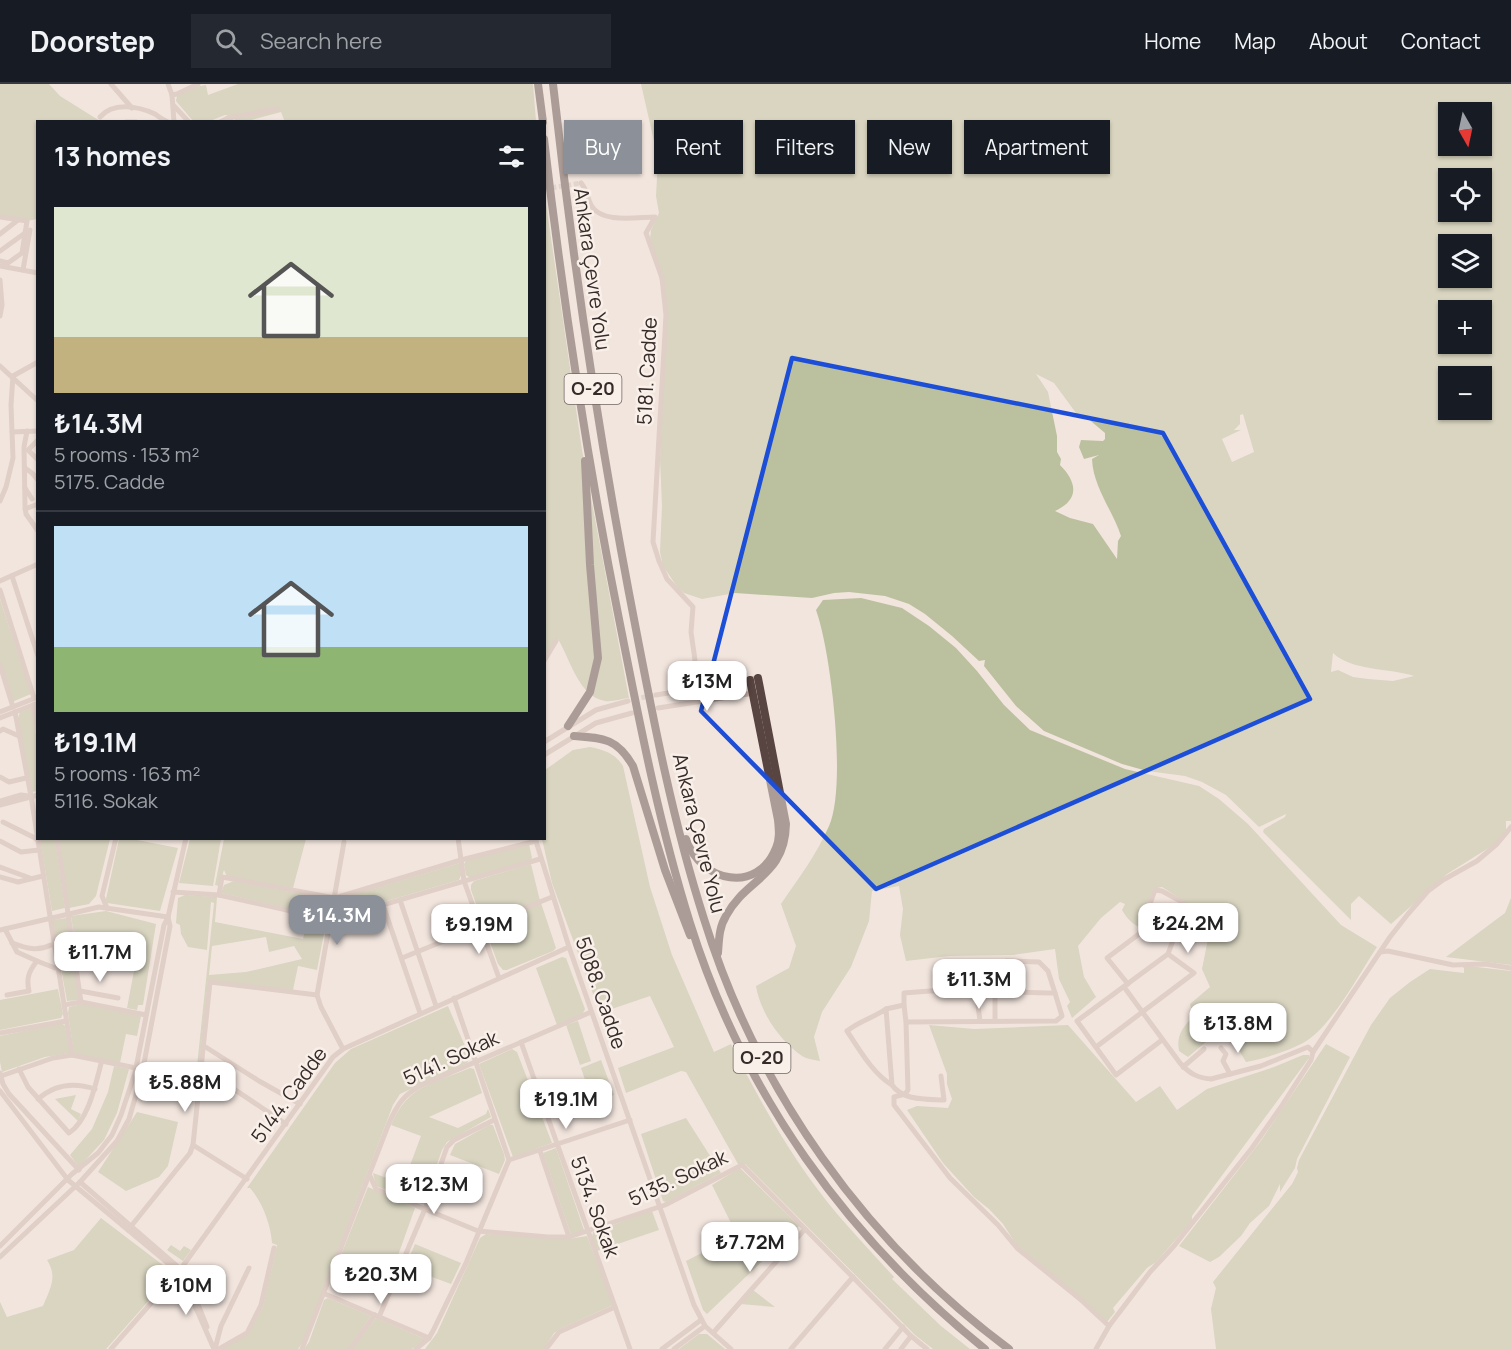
<!DOCTYPE html>
<meta charset="utf-8">
<style>
body{margin:0;font-family:Manrope,sans-serif;background:#242831;color:#f1f3f6;height:100vh;display:flex;flex-direction:column;font-size:22px;white-space:nowrap}
*{box-sizing:border-box;margin:0}
p{font-size:20px;color:#9ea1a6}
.icon{flex:none;width:33px;height:33px;fill:none;stroke:currentColor;stroke-width:2;stroke-linecap:round;stroke-linejoin:round}
.map{position:relative;flex:1;overflow:hidden}
.panel{position:absolute;left:36px;top:36px;width:510px;height:720px;display:flex;flex-direction:column;background:#171b24;border-radius:0px;box-shadow:0 2px 4px #0004}
.panel>*{flex:none}
.banner{position:absolute;left:564px;top:36px;width:570px;height:54px;display:flex;gap:12px}
.needle{width:39px;rotate:171deg}
.tools{position:absolute;left:1438px;top:18px;display:grid;gap:12px}
.tools a{display:grid;place-items:center;width:54px;height:54px;border-radius:0px;background:#171b24;box-shadow:0 2px 4px #0004;font-size:30px}
.price{position:absolute;translate:-50% -51px;padding:0 14px;border-radius:12px;background:#fff;color:#222;font-size:20px;line-height:39px;filter:drop-shadow(0 2px 3px #0008)}
.price::after{content:'';position:absolute;left:50%;top:36px;width:18px;height:14px;margin-left:-9px;background:inherit;clip-path:polygon(0 0,100% 0,50% 100%)}
.price.current{background:#8c9099;color:#fff}
ul{padding:0;list-style:none}
li{display:grid;align-content:center;gap:12px;height:318px;padding:0 18px}
li+li{border-top:2px solid #363941}
li span{display:grid;place-items:center;height:186px;border-radius:0px;color:#555}
li>.icon{margin-inline-start:auto}
span .icon{width:108px;height:108px;fill:#fffc;stroke-width:1}
li b{font-size:26px}
h2{display:flex;justify-content:space-between;align-items:center;height:72px;padding:0 18px;font-size:26px}
.chip{padding:0 21px;border-radius:0px;background:#171b24;box-shadow:0 2px 4px #0004;font-size:21px;line-height:54px}
.chip.current{background:#8c9099;color:#fff}
header{display:flex;align-items:center;gap:36px;box-sizing:border-box;height:84px;padding:0 30px;background:#171b24;border-bottom:2px solid #363941}
header strong{font-size:28px}
nav{display:flex;gap:33px;margin-inline-start:auto;font-size:21px}
.search{width:420px;height:54px;background:#242831;display:flex;align-items:center;gap:15px;box-sizing:border-box;padding:0 21px;border-radius:0px;color:#9ea1a6;font-size:22px}
.map>svg:first-child{display:block}
.green{fill:#bbc19e;fill-rule:evenodd}
.lines{fill:none;stroke-linecap:round;stroke-linejoin:round}
.minor-tunnel{stroke:#cdc0ba;stroke-width:5;stroke-dasharray:5 2.5;stroke-linecap:butt}
.minor{stroke:#cab3aa;stroke-width:5}
.highway{stroke:#584441;stroke-width:8}
.marked{fill:none;stroke:#1d4ed8;stroke-width:4.5;stroke-linejoin:round}
.labels{text-anchor:middle;stroke-width:5;stroke-linejoin:round;paint-order:stroke}
.shield{fill:#f9f0ea;stroke:#716663;stroke-width:1.5}
.shield-label{font-size:18px;font-weight:bold;fill:#372b29}
.street-label{font-size:20px;fill:#372b29;stroke:#f9f0ea}
</style>
<header>
<strong>Doorstep</strong>
<div class="search"><svg class="icon" aria-label="search" viewBox="0 0 24 24"><circle cx="10" cy="10" r="6"/><path d="M15 15l6 6"/></svg>Search here</div>
<nav><a>Home</a><a>Map</a><a>About</a><a>Contact</a></nav>
</header>
<div class="map">
<svg width="1511" height="1265" viewBox="0 0 1511 1265">
<rect width="100%" height="100%" fill="#f2e5de"/>
<g class="green">
<path d="M0,0H49L60,12L100,37L38,38L37,135L27,137L0,132Z"/>
<path d="M238,0H533L536,37L285,38L281,28L248,37H236L232,32L225,31L210,37H193L176,17L177,12L195,3L206,1L208,11Z"/>
<path d="M641,0H1511V737H1506V746L1495,760L1447,790L1391,840L1359,812L1351,820V836L1263,748L1264,745L1285,733L1286,730L1259,743L1226,711L1202,698L1185,692L1147,687L1122,680L1044,647L1016,622L984,582L985,576L979,577L952,552L925,530L909,520L885,512L849,508L834,509L812,514L735,509L702,515L684,509L678,504L663,482L660,468L662,422L660,375L667,225L650,155L651,146L659,129L656,112L658,75ZM1449,28H1482V62H1449ZM1449,94H1482V128H1449ZM1449,160H1482V194H1449ZM1449,226H1482V260H1449ZM1036,290L1054,299L1076,329L1079,332L1086,333L1105,349V355L1103,357L1081,356L1079,363L1084,375L1099,371L1092,375C1093,403 1113,427 1121,452L1118,457L1117,475L1093,440L1070,434L1055,427C1079,416 1078,399 1060,381L1061,375L1057,368V352L1048,308ZM1449,292H1482V326H1449ZM1243,330L1254,368L1232,378L1222,355L1241,346H1234L1240,340V331ZM1333,569C1351,587 1390,584 1414,592L1393,597L1368,595L1353,593L1338,586L1331,588Z"/>
<path d="M544,106L582,366L629,614C621,615 612,618 605,617C579,613 570,575 558,555L545,576Z"/>
<path d="M861,514L902,524L929,542L956,564L977,587L1004,621L1030,646L1125,685L1199,702L1219,715L1248,740L1341,841L1377,863C1359,890 1331,944 1303,959C1286,968 1265,974 1246,978L1228,948L1207,957L1188,973L1179,967C1176,951 1183,944 1193,932L1190,920L1210,903L1202,885L1208,855L1206,852L1196,848L1198,846L1195,836H1191L1194,840L1184,833L1189,820L1162,803L1153,805L1139,843C1132,840 1126,833 1122,826L1125,820L1120,818L1101,834L1078,862L1084,893L1096,913L1072,934L1067,922L1070,918L1059,895L1055,865L1013,871L949,872L906,877L900,851L903,825L899,802L872,807L869,837L851,883L822,928L814,953L820,977C814,976 807,975 802,972C780,957 760,928 756,902L789,884L796,862L781,820C798,795 817,770 829,742C847,703 831,567 816,526L823,516Z"/>
<path d="M0,515L31,610L12,618L0,579Z"/>
<path d="M32,624L37,657V707L32,708L18,634L20,628Z"/>
<path d="M590,663C604,666 615,669 623,682L650,803L672,871L714,968L731,960C761,1020 795,1080 838,1131C856,1152 875,1172 894,1193L892,1195L941,1242L970,1265H933L915,1251L745,1080H738L686,988L681,987L626,1009L618,984L674,963L650,912L600,929L552,799L542,755L544,754L545,686L573,666Z"/>
<path d="M40,755H55L65,824L52,827Z"/>
<path d="M59,755H110L96,812L89,820L69,824Z"/>
<path d="M119,755H132L178,764L160,827L107,819L106,815Z"/>
<path d="M190,755H221L213,802L179,799Z"/>
<path d="M224,755H306L293,804L227,793L224,786L219,802L215,801Z"/>
<path d="M529,760L532,774L530,776L470,794L466,791L464,780L466,777Z"/>
<path d="M460,779L461,791L459,796L335,832L334,831L339,815Z"/>
<path d="M531,780L539,813L556,864L553,867L507,886H503L498,880L471,806V801L474,797Z"/>
<path d="M234,797L332,816L329,831L326,833L221,809L224,801Z"/>
<path d="M185,811L217,813L215,838L303,855L308,832L325,837L326,839L317,886L298,882L293,906L208,897L196,1011H194L214,819L211,818L207,866L188,863L181,850L180,841L176,839L178,814ZM266,853L269,868L294,862L302,875L246,888L209,891L212,862Z"/>
<path d="M1511,814V881L1446,873L1505,829Z"/>
<path d="M106,827L156,840L143,921H138L137,926L127,924L137,871L75,858L71,832Z"/>
<path d="M67,834L79,916L67,917L52,836Z"/>
<path d="M562,873L566,874L585,925L582,931L557,941L536,884Z"/>
<path d="M1460,881L1511,887V1265H1216L1211,1225L1216,1204L1213,1198L1292,1100L1298,1088L1297,1084L1299,1076L1371,941L1390,914L1410,898L1430,885L1464,889V884Z"/>
<path d="M58,905L63,930L61,934L0,946V916Z"/>
<path d="M82,920L141,932L137,952L126,950L120,979L74,970L68,929L69,923Z"/>
<path d="M448,922L470,974L467,979L400,1010L393,1021L303,1258L298,1265H222L249,1249L263,1222L277,1161L272,1159C271,1141 262,1117 250,1104H247L335,979L351,965Z"/>
<path d="M578,937L591,977L580,981L566,941Z"/>
<path d="M62,939L65,942L70,969L45,973L2,988L0,978V952Z"/>
<path d="M929,941L974,945L1068,941L1136,1018L1160,1002L1177,1026L1207,1005L1274,983L1303,971H1309V974L1192,1132V1137L1156,1178L1147,1184L1113,1224L1115,1228L1107,1238L1016,1160L1003,1140L989,1125L974,1113L943,1079L907,1026L917,1022L948,1024L952,1015L947,1000V990Z"/>
<path d="M1326,960L1350,973L1297,1075L1295,1084L1280,1108V1100L1269,1122L1250,1139L1241,1152L1219,1173L1210,1178L1179,1162L1260,1058Z"/>
<path d="M512,965L517,968L552,1059L513,1073L479,980Z"/>
<path d="M601,976L614,1011L593,1019L581,984Z"/>
<path d="M114,982L129,985L117,1029L104,1056L79,1083L70,1071L92,1045L108,1008Z"/>
<path d="M470,984L474,985L482,1009L429,1033L458,1044L486,1030L488,1025L491,1033L447,1058L442,1066L423,1120L376,1102L373,1089L403,1100L421,1052L391,1041C408,1001 432,1000 470,984Z"/>
<path d="M76,1011L71,1025L81,1030L78,1037L55,1015Z"/>
<path d="M137,1028L178,1038L168,1082L159,1093L126,1107L98,1088Z"/>
<path d="M686,1034L721,1089L666,1118L663,1117L641,1050Z"/>
<path d="M489,1041H493L504,1070L505,1076L499,1090L450,1071L455,1060Z"/>
<path d="M556,1064L584,1146L571,1151L543,1069Z"/>
<path d="M740,1084L799,1142L707,1230L703,1226L686,1177L737,1151L712,1101Z"/>
<path d="M368,1103L415,1124L396,1177L341,1171Z"/>
<path d="M652,1127L659,1146L597,1167L592,1153L593,1148Z"/>
<path d="M101,1134L168,1185L170,1191L168,1195L106,1265H0V1218L7,1233L43,1222C50,1205 58,1193 47,1176L74,1166Z"/>
<path d="M486,1150L568,1155L587,1152L613,1221L560,1245L554,1249L544,1265H425L437,1249L480,1154Z"/>
<path d="M415,1160L461,1179L451,1200L405,1183Z"/>
<path d="M171,1161L180,1167L184,1162L191,1166L183,1177L167,1166Z"/>
<path d="M753,1206L775,1223L740,1220Z"/>
<path d="M328,1214L371,1232L348,1265H304L309,1258L324,1216Z"/>
<path d="M376,1234L425,1255L412,1265H352Z"/>
<path d="M699,1250H707L725,1265H679Z"/>
</g>
<g class="lines">
<g class="minor-tunnel">
<path d="M544,105L581,99"/>
<path d="M634,615L656,611"/>
</g>
<g class="minor">
<path d="M111,0L132,24"/>
<path d="M168,0L172,11L174,38"/>
<path d="M172,11L177,10L198,0"/>
<path d="M174,22L189,38"/>
<path d="M100,33C113,18 138,22 155,30C159,33 163,36 168,38"/>
<path d="M228,34L278,25"/>
<path d="M126,38H136"/>
<path d="M220,38L228,34L232,38"/>
<path d="M581,99C587,106 587,113 591,121C601,140 638,133 655,133L646,149L662,194L666,231L653,458L659,477L667,495L693,523L691,548L695,576L693,587L683,602L684,607"/>
<path d="M0,133L27,137L22,169L8,179L0,177"/>
<path d="M0,150L18,136"/>
<path d="M0,167L25,149"/>
<path d="M0,182L38,189"/>
<path d="M23,186L30,146"/>
<path d="M0,196L2,221L0,232"/>
<path d="M0,282L38,317"/>
<path d="M13,292L38,278"/>
<path d="M27,347L24,363L25,422L26,430L38,447"/>
<path d="M12,348L38,347"/>
<path d="M37,357L28,366L38,376"/>
<path d="M25,384L32,389L38,396"/>
<path d="M25,404L32,415"/>
<path d="M0,417L6,403L13,374L11,321L13,292"/>
<path d="M25,425L38,420"/>
<path d="M12,492L38,572"/>
<path d="M0,497L38,480"/>
<path d="M0,506L34,614"/>
<path d="M544,577L556,557"/>
<path d="M0,581L13,623"/>
<path d="M656,611L758,594"/>
<path d="M33,621L38,647"/>
<path d="M658,624L754,609"/>
<path d="M0,628L38,613"/>
<path d="M15,628L31,712L72,971"/>
<path d="M0,634L38,619"/>
<path d="M0,647L3,645L19,652"/>
<path d="M544,658L596,626L628,617"/>
<path d="M544,671L596,639L632,629"/>
<path d="M0,693L9,698L26,694"/>
<path d="M0,717L21,711L29,712"/>
<path d="M0,721L38,711"/>
<path d="M3,738L37,755"/>
<path d="M57,754L81,918"/>
<path d="M458,754L464,797L499,894"/>
<path d="M535,754L569,863L694,1221L705,1242L731,1265"/>
<path d="M0,757L21,768L39,766"/>
<path d="M0,783L30,794"/>
<path d="M0,793L18,798L43,792"/>
<path d="M173,808L219,811L331,836L540,775"/>
<path d="M219,811L222,793L335,814L461,776L536,757"/>
<path d="M400,816L436,922"/>
<path d="M383,821L420,929"/>
<path d="M107,824L102,812L116,754"/>
<path d="M5,845L17,868L37,877C29,887 26,894 29,907L7,911"/>
<path d="M0,846L99,823L168,833"/>
<path d="M12,859C26,864 37,868 51,861"/>
<path d="M1380,868L1388,867L1453,881L1485,880L1511,884"/>
<path d="M402,874L552,813"/>
<path d="M37,877L55,884"/>
<path d="M1128,900L1107,874L1139,850L1155,806L1162,807L1186,820L1168,870"/>
<path d="M1124,903L1180,979C1189,989 1197,994 1211,995L1261,982L1308,963L1313,968"/>
<path d="M976,906L980,937"/>
<path d="M80,907L118,914"/>
<path d="M64,921L81,918L146,931"/>
<path d="M904,921L906,938L908,1006L905,1010L894,1013V1021L950,1094L998,1141L1017,1164L1080,1215L1109,1242"/>
<path d="M886,925L904,921V909C954,904 1005,908 1055,909L1062,932L1056,937L906,938"/>
<path d="M995,937V881L1006,877L1039,878L1048,887L1055,909"/>
<path d="M0,949L66,937"/>
<path d="M1162,956L1116,991L1077,937L1168,870"/>
<path d="M521,958L630,1265"/>
<path d="M204,962L259,997L300,1020"/>
<path d="M1096,963L1194,889L1168,870"/>
<path d="M1221,964L1226,970L1223,977L1230,990"/>
<path d="M343,965L321,923L317,911L344,758"/>
<path d="M201,983L286,1040"/>
<path d="M1183,983L1204,965"/>
<path d="M19,985L28,1003L69,1049C89,1036 96,998 102,976"/>
<path d="M0,989L3,1000L9,1010L79,1086"/>
<path d="M1,992L53,974L72,971L136,984"/>
<path d="M892,1001C873,990 859,965 847,947C859,937 873,934 886,925L892,1001C903,1017 927,1015 944,1016L941,992"/>
<path d="M0,1007L68,1096L175,1185L188,1206L214,1265"/>
<path d="M38,1015C55,1000 74,998 95,1005"/>
<path d="M193,1061L247,1095"/>
<path d="M540,1067L569,1153"/>
<path d="M509,1076L630,1036"/>
<path d="M370,1092L376,1105L478,1147L548,1153H569L665,1121L742,1081L911,1252L927,1265"/>
<path d="M80,1098L178,1183L191,1203L207,1243"/>
<path d="M128,1146L190,1069L193,1061L210,898L317,911"/>
<path d="M0,1162L72,1090L98,1069L112,1051L121,1031L135,989L164,841L168,833L186,754"/>
<path d="M0,1173L80,1098L117,1057L129,1035L142,990L170,842L168,833"/>
<path d="M325,1210L429,1254"/>
<path d="M379,1233L425,1125L447,1063L454,1056L494,1036"/>
<path d="M713,1249L805,1145"/>
<path d="M111,1265L180,1186L333,973L343,965L569,863"/>
<path d="M215,1265L221,1242L249,1184"/>
<path d="M219,1265L247,1249L261,1221L274,1164"/>
<path d="M302,1265L389,1039C397,1021 404,1010 422,1001L591,928"/>
<path d="M350,1265L375,1231"/>
<path d="M416,1265L429,1254L433,1247L466,1179L509,1076L454,914"/>
<path d="M546,1265L559,1248L615,1223"/>
<path d="M662,1265L701,1236"/>
<path d="M674,1265L705,1242"/>
<path d="M791,1265L853,1193"/>
<path d="M885,1265L903,1243"/>
<path d="M901,1265L911,1252"/>
<path d="M1096,1265L1109,1242L1150,1188L1174,1162L1252,1064L1281,1023L1311,976L1313,968L1390,853L1408,830L1428,807L1443,796L1477,777L1497,760L1511,743"/>
</g>
<g class="highway">
<path d="M538,0L543,38"/>
<path d="M553,0C572,171 597,340 629,509C650,618 670,729 704,835C757,1006 865,1158 1009,1265"/>
<path d="M544,55C563,216 587,376 619,535C639,636 659,740 690,839C743,1009 847,1154 985,1265"/>
<path d="M568,642L590,608L598,574L590,481L585,377"/>
<path d="M574,652C603,654 617,654 633,682L665,786L690,851"/>
<path d="M686,755C701,799 758,810 776,764C780,755 779,746 778,736L750,596"/>
<path d="M718,869C719,856 719,843 726,832C746,794 785,793 786,740L758,594"/>
</g>
</g>
<path d="M0 0H1511V1265H0ZM792,274L1163,349L1310,615L876,805L701,627Z" fill="#f2e5de" fill-opacity=".55" fill-rule="evenodd"/>
<path class="marked" d="M792,274L1163,349L1310,615L876,805L701,627Z"/>
<g class="labels">
<g class="shield">
<rect x="564.5" y="290" width="57" height="30" rx="4.5"/>
<rect x="733.5" y="959" width="57" height="30" rx="4.5"/>
</g>
<g class="shield-label">
<text x="593" y="311">O-20</text>
<text x="762" y="980">O-20</text>
</g>
<g class="street-label">
<text transform="translate(592 185) rotate(82)" y="7">Ankara Çevre Yolu</text>
<text transform="translate(647 287) rotate(-87)" y="7">5181. Cadde</text>
<text transform="translate(699 749) rotate(76)" y="7">Ankara Çevre Yolu</text>
<text transform="translate(601 909) rotate(71)" y="7">5088. Cadde</text>
<text transform="translate(451 974) rotate(-25)" y="7">5141. Sokak</text>
<text transform="translate(289 1011) rotate(-54)" y="7">5144. Cadde</text>
<text transform="translate(678 1094) rotate(-25)" y="7">5135. Sokak</text>
<text transform="translate(595 1123) rotate(70)" y="7">5134. Sokak</text>
</g>
</g>
</svg>
<div class="tools">
<a><svg class="needle" viewBox="-14 -14 28 28"><path d="M0-13l5 13h-10z" fill="#e53935"/><path d="M0 13l5-13h-10z" fill="#9ea1a6"/></svg></a>
<a><svg class="icon" aria-label="locate" viewBox="0 0 24 24"><circle cx="12" cy="12" r="6"/><path d="M12 2v4M12 18v4M2 12h4M18 12h4"/></svg></a>
<a><svg class="icon" aria-label="layers" viewBox="0 0 24 24"><path d="M12 4l9 5-9 5-9-5zM3 14l9 5 9-5"/></svg></a>
<a>+</a>
<a>−</a>
</div>
<b class="price" style="left:707px;top:628px">₺13M</b>
<b class="price current" style="left:337px;top:862px">₺14.3M</b>
<b class="price" style="left:1188px;top:870px">₺24.2M</b>
<b class="price" style="left:479px;top:871px">₺9.19M</b>
<b class="price" style="left:100px;top:899px">₺11.7M</b>
<b class="price" style="left:979px;top:926px">₺11.3M</b>
<b class="price" style="left:1238px;top:970px">₺13.8M</b>
<b class="price" style="left:185px;top:1029px">₺5.88M</b>
<b class="price" style="left:566px;top:1046px">₺19.1M</b>
<b class="price" style="left:434px;top:1131px">₺12.3M</b>
<b class="price" style="left:750px;top:1189px">₺7.72M</b>
<b class="price" style="left:381px;top:1221px">₺20.3M</b>
<b class="price" style="left:186px;top:1232px">₺10M</b>
<div class="banner">
<a class="chip current">Buy</a>
<a class="chip">Rent</a>
<a class="chip">Filters</a>
<a class="chip">New</a>
<a class="chip">Apartment</a>
</div>
<section class="panel">
<h2>13 homes<svg class="icon" aria-label="filters" viewBox="0 0 24 24"><path d="M4 7h16M4 17h16"/><circle cx="9" cy="7" r="2"/><circle cx="15" cy="17" r="2"/></svg></h2>
<ul>
<li><span style="background:linear-gradient(#dfe7d0 70%,#c2b280 0)"><svg class="icon" aria-label="home" viewBox="0 0 24 24"><path d="M3 11l9-7 9 7M6 9v11h12V9"/></svg></span><div><b>₺14.3M</b><p>5 rooms · 153 m²</p><p>5175. Cadde</p></div></li>
<li><span style="background:linear-gradient(#bfe0f5 65%,#8fb573 0)"><svg class="icon" aria-label="home" viewBox="0 0 24 24"><path d="M3 11l9-7 9 7M6 9v11h12V9"/></svg></span><div><b>₺19.1M</b><p>5 rooms · 163 m²</p><p>5116. Sokak</p></div></li>
</ul>
</section>
</div>
